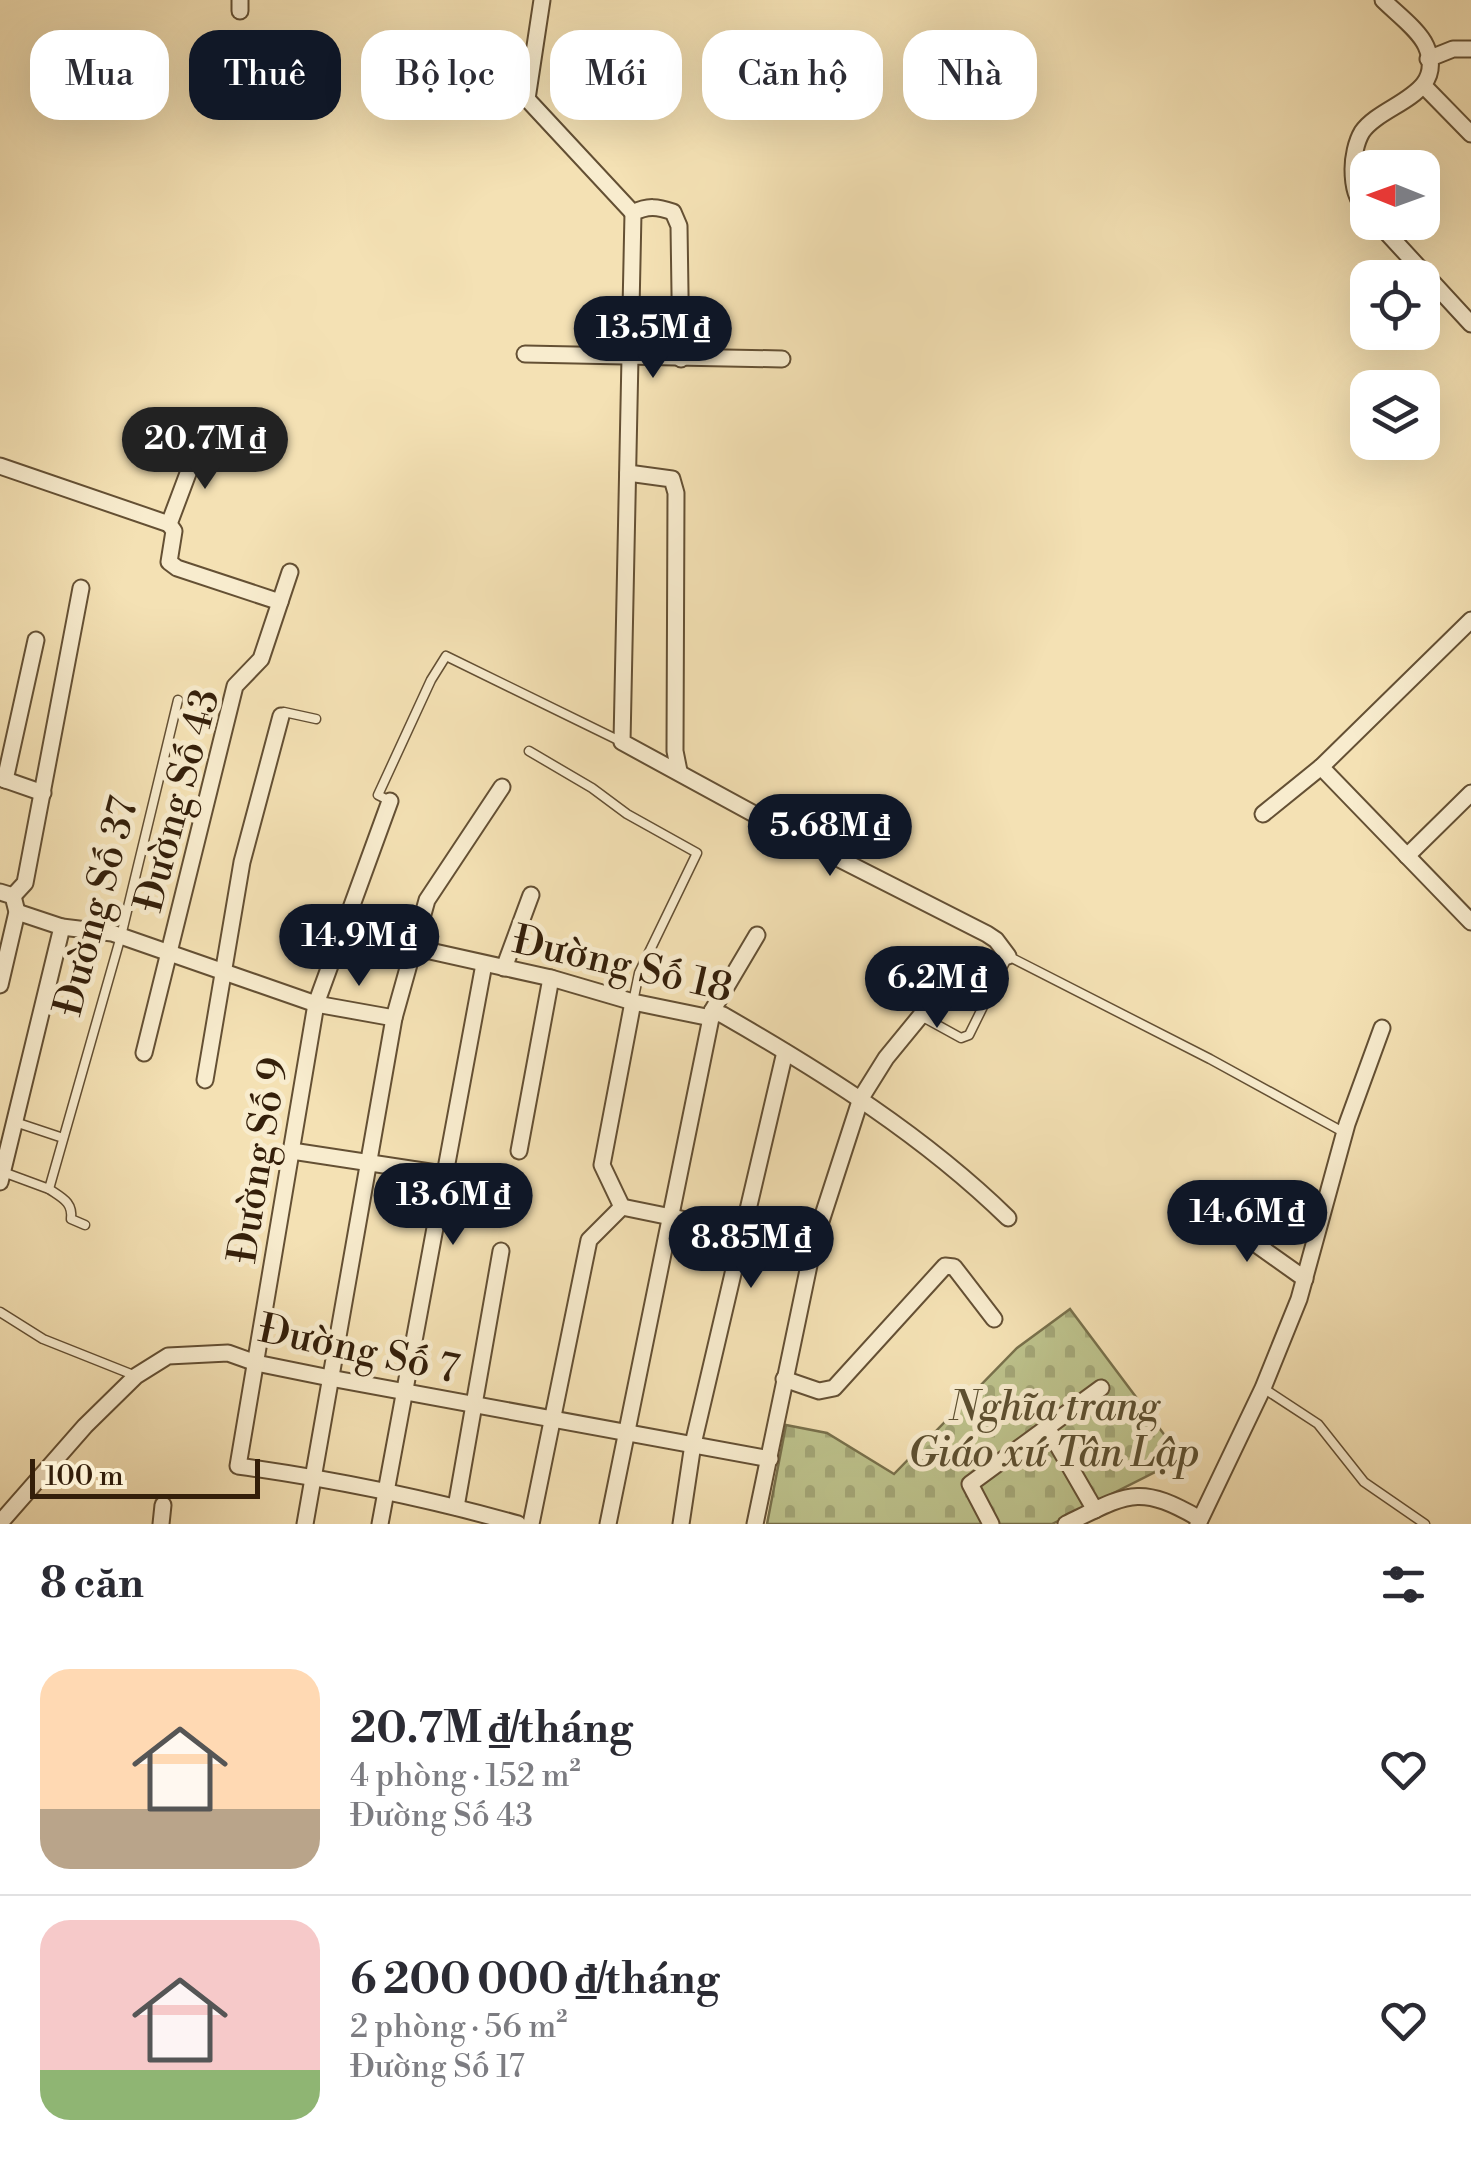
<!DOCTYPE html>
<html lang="vi">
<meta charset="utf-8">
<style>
body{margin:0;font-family:"Libre Bodoni",serif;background:#f7f7f7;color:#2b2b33;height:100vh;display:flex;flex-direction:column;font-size:38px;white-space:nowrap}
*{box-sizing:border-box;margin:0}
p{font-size:32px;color:#7c7c81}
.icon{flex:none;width:55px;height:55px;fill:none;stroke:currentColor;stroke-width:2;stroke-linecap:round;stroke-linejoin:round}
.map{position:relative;height:1524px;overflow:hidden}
.details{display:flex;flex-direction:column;background:#fff;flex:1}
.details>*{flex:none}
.banner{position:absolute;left:30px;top:30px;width:1412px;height:90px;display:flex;gap:20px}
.needle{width:65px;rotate:271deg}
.controls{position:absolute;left:1350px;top:150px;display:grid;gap:20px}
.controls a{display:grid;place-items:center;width:90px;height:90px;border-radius:20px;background:#fff;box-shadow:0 10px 40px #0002;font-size:50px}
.scale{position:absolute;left:30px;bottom:25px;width:230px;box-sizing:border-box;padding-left:10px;border:5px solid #341f0a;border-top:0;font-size:28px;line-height:35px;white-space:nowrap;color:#341f0a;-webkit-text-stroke:8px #f8ecce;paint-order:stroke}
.price{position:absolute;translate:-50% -85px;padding:0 22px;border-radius:35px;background:#111827;color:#fff;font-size:32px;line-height:65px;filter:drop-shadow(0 2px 5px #0008)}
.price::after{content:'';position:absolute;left:50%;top:60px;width:30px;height:22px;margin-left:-15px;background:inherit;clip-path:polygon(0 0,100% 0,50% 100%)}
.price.active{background:#222;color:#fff}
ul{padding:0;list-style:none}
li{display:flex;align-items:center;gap:30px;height:250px;padding:0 40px}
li+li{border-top:2px solid #e1e1e2}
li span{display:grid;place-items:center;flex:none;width:280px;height:200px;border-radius:30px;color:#555}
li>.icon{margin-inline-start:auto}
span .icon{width:120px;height:120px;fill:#fffc;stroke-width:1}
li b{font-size:42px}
h2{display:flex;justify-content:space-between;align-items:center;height:120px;padding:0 40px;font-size:42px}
.chip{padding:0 35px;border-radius:30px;background:#fff;box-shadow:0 10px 40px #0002;font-size:35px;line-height:90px}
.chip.active{background:#111827;color:#fff}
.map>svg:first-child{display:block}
.cemetery{fill:url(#cemetery-stones);stroke:#78704b;stroke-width:2.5}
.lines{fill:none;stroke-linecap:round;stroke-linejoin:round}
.lane-casing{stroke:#645034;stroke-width:11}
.street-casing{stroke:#645034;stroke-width:19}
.lane{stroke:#f8ecce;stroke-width:8}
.street{stroke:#f8ecce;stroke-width:15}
.labels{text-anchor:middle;stroke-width:10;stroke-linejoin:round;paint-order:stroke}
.street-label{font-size:40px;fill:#341f0a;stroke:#f8ecce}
.park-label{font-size:40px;font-style:italic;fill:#5d5031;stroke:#f8ecce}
</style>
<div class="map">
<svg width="1471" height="1524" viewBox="0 0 1471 1524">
<defs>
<pattern id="cemetery-stones" width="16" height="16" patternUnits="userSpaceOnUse" patternTransform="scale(2.5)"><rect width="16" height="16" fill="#bdc28c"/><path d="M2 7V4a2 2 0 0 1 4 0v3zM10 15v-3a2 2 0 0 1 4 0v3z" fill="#a3a677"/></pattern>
</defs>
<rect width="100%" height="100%" fill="#f4e1b4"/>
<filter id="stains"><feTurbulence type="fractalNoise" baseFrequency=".002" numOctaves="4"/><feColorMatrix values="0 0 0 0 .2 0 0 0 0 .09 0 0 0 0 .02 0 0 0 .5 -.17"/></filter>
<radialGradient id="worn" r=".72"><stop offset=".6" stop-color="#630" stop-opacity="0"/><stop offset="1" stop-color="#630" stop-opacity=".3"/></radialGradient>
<path class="cemetery" d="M1070,1309L1178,1453L1171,1464L1052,1524H767L786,1425L827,1433L894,1474L1017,1348Z"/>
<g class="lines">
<defs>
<g id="lane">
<path d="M281,716L284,712L316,719"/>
<path d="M529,751L592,788L627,814L697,853L639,973L633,1002"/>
<path d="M390,801L378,795L431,680L446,656L622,742"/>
<path d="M921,1016L961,1038L969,1035L1008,956L1210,1059L1345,1133"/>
<path d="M15,1122L63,1138"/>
<path d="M3,1172L49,1189L121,936L178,700"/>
<path d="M49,1189C62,1198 73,1202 71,1219L85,1225"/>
<path d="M0,1312L43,1339L136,1376"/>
<path d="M1263,1388L1318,1424L1364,1482L1425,1524"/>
</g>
<g id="street">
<path d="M542,0L527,99L633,213"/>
<path d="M240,11V0"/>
<path d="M1428,59L1453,49H1471"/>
<path d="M1424,86L1471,134"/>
<path d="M1368,212C1356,200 1353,186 1353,169C1353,158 1356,142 1362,132C1382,103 1448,96 1426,46C1419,30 1396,13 1383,0"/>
<path d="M1377,222L1471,324"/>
<path d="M525,354L782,359"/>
<path d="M681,359L679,226L673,212C658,207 648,205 633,213L622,742L800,839L987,934L996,940L1008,956"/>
<path d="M199,444L169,524L174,531L169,562L177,568L280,602"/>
<path d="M0,466L169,524"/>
<path d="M628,473L672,479L676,493L675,751L679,771"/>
<path d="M1321,767L1471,922"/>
<path d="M0,778L43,793"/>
<path d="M5,780L36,640"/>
<path d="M390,801L316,1004L238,1466C332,1479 426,1498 518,1524"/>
<path d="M1263,814L1321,767L1471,620"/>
<path d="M1407,856L1471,793"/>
<path d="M0,892L13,896L17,912L0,985"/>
<path d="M13,896L25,883L81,588"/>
<path d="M62,927L112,933L316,1004L394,1018"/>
<path d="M412,947L551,978L633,1002L711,1018L712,1011L723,1015C824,1073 924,1136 1008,1218"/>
<path d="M504,968L531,895"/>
<path d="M712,1011L757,935"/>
<path d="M144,1053L235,686L261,659L290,572"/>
<path d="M205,1080L242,862L281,716"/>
<path d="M292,1151L443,1174"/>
<path d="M519,1151L551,978"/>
<path d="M0,1182L62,927L17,912"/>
<path d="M622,1207L813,1246"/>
<path d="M1215,1215L1305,1279"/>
<path d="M784,1379L819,1391L834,1388L945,1266L954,1267L994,1319"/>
<path d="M1047,1427L1095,1510"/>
<path d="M456,1507L501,1251"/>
<path d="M0,1523L85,1426L136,1376L168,1356L228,1353L256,1363L330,1378L770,1459"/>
<path d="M161,1524L163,1505"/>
<path d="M305,1524L394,1018L427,900L502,787"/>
<path d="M380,1524L484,964"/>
<path d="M531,1524L589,1240L622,1207L602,1165L633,1002"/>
<path d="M608,1524L711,1018"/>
<path d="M681,1524L693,1444L785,1052"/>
<path d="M755,1524L813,1246L861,1098L886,1058L927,1008L940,980L924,963"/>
<path d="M991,1524L970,1484L1101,1388"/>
<path d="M1066,1524C1128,1494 1138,1483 1200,1519"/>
<path d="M1198,1524L1263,1388L1299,1299L1347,1124L1382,1028"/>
</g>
</defs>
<use href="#lane" class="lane-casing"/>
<use href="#street" class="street-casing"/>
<use href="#lane" class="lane"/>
<use href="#street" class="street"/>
</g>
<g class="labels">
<g class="street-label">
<text transform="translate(176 800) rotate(-75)" y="14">Đường Số 43</text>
<text transform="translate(95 906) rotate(-75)" y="14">Đường Số 37</text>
<text transform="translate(623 963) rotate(13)" y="14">Đường Số 18</text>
<text transform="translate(257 1160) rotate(-81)" y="14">Đường Số 9</text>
<text transform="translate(359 1348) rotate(12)" y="14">Đường Số 7</text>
</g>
<g class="park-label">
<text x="1054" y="1420">Nghĩa trang<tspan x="1054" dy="46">Giáo xứ Tân Lập</tspan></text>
</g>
</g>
<rect width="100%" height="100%" filter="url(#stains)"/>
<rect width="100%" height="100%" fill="url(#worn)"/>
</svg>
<div class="controls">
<a><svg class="needle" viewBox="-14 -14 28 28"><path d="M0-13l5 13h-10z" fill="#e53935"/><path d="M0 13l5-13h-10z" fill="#7c7c81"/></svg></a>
<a><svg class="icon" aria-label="locate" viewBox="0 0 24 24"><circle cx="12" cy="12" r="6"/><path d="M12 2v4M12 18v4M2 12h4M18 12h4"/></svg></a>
<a><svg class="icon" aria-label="layers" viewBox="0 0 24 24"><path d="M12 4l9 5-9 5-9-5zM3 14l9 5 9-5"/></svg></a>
</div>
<div class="scale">100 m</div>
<b class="price" style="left:653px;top:381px">13.5M ₫</b>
<b class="price active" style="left:205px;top:492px">20.7M ₫</b>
<b class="price" style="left:830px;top:879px">5.68M ₫</b>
<b class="price" style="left:359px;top:989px">14.9M ₫</b>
<b class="price" style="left:937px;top:1031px">6.2M ₫</b>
<b class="price" style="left:453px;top:1248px">13.6M ₫</b>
<b class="price" style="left:1247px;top:1265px">14.6M ₫</b>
<b class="price" style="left:751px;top:1291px">8.85M ₫</b>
<div class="banner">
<a class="chip">Mua</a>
<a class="chip active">Thuê</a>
<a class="chip">Bộ lọc</a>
<a class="chip">Mới</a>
<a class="chip">Căn hộ</a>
<a class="chip">Nhà</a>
</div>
</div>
<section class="details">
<h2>8 căn<svg class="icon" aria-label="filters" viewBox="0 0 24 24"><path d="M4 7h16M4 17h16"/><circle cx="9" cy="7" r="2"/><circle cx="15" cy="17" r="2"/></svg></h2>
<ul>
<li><span style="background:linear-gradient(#ffd9b3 70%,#b9a48a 0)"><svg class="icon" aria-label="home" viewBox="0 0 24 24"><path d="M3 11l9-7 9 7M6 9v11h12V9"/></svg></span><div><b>20.7M ₫/tháng</b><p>4 phòng · 152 m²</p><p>Đường Số 43</p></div><svg class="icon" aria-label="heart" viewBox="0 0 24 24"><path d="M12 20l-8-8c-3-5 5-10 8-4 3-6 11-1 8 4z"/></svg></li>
<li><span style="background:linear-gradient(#f6c9c9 75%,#8fb573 0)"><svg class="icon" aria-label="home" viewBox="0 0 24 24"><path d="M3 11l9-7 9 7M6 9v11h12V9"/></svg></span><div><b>6 200 000 ₫/tháng</b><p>2 phòng · 56 m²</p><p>Đường Số 17</p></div><svg class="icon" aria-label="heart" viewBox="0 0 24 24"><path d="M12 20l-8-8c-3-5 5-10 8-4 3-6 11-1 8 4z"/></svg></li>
</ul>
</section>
